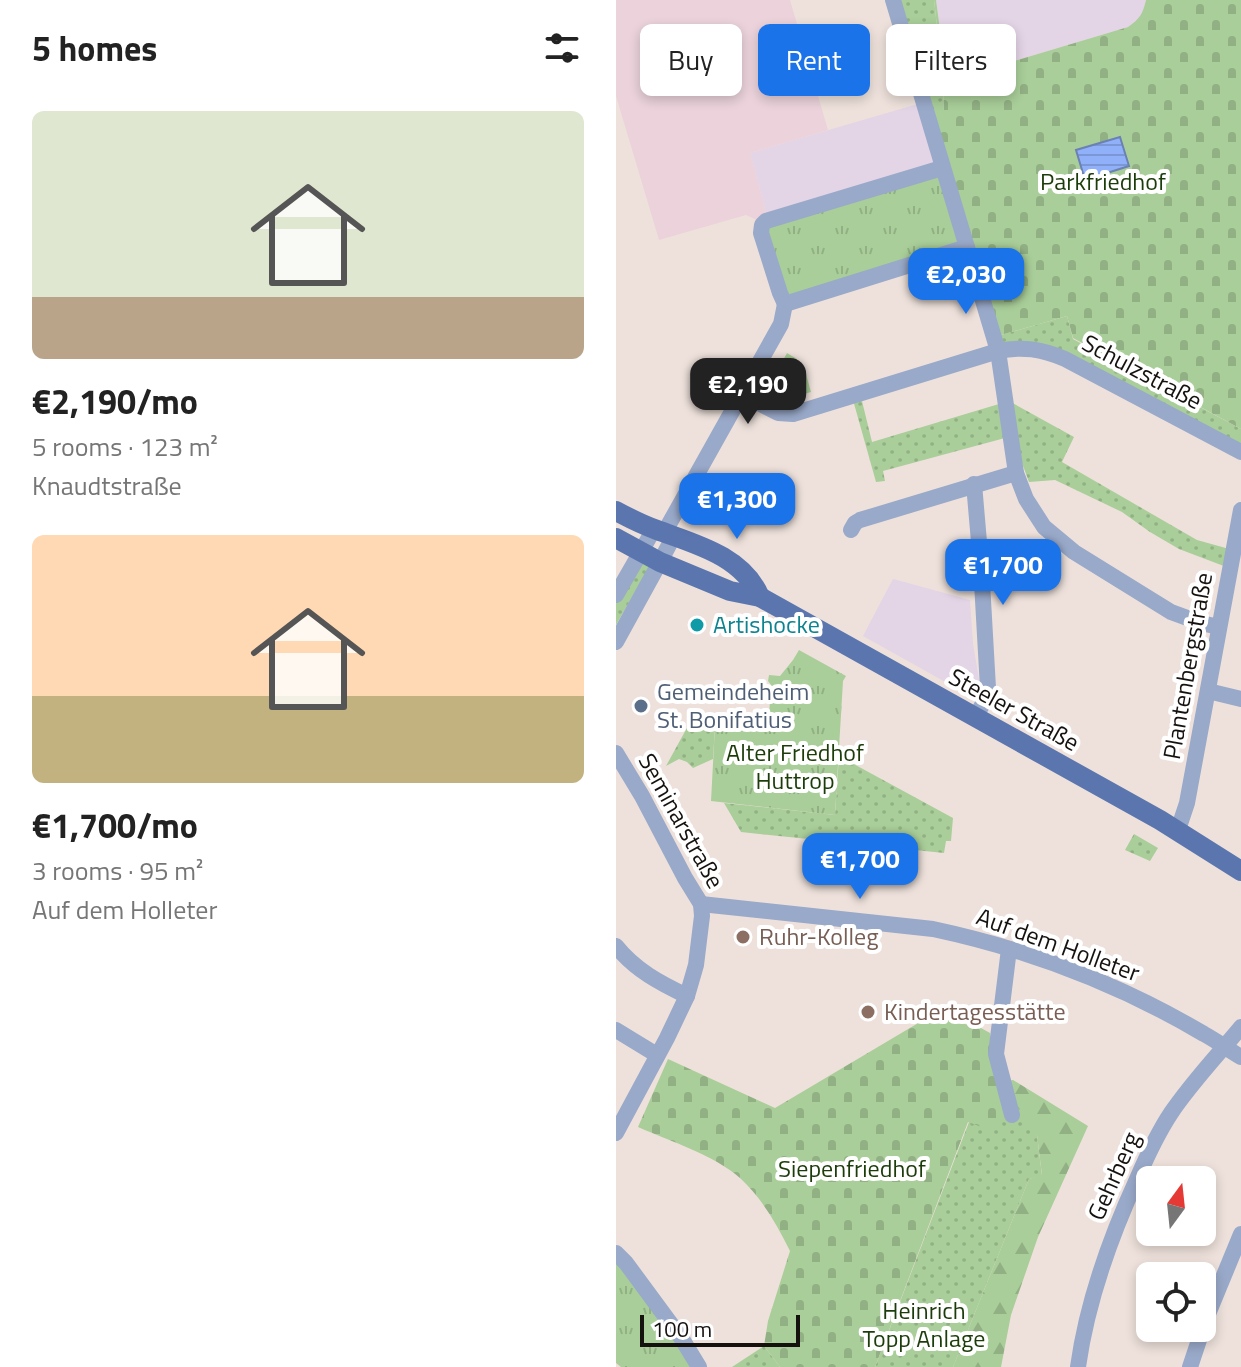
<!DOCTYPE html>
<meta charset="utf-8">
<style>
body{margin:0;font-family:"Titillium Web",sans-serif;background:#f6f6f6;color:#222;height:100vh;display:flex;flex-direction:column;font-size:30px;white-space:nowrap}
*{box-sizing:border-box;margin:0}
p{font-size:26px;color:#767676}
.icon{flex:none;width:44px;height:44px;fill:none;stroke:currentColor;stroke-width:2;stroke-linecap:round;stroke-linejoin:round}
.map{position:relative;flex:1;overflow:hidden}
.sheet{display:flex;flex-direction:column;background:#fff;width:616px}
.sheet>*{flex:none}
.hud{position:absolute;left:24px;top:24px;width:480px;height:72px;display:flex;gap:16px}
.needle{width:52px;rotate:15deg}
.buttons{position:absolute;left:520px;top:1166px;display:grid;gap:16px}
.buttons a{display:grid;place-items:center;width:80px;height:80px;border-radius:12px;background:#fff;box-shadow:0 4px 12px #0003;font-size:40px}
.scale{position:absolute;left:24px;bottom:20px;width:160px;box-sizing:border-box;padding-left:8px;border:4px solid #15110f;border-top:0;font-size:22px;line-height:28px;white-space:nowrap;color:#15110f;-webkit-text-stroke:6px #fff;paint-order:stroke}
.price{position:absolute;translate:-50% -68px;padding:0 18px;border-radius:16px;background:#1a73e8;color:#fff;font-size:26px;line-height:52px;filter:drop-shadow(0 2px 4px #0008)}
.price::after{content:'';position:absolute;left:50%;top:48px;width:24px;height:18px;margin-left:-12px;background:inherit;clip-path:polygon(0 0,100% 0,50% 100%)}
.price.active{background:#222;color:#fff}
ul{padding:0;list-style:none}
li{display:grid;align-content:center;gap:16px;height:424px;padding:0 32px}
li span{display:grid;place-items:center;height:248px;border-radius:12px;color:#555}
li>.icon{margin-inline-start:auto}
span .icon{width:144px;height:144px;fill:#fffc;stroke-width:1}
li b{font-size:34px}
h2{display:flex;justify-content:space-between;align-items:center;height:96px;padding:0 32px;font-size:34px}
.pill{padding:0 28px;border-radius:12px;background:#fff;box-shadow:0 4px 12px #0003;font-size:28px;line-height:72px}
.pill.active{background:#1a73e8;color:#fff}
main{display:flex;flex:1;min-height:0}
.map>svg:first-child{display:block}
.commercial{fill:#e3d4e6}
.education{fill:#ebd2db}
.grass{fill:url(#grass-dots)}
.forest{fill:url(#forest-firs)}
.cemetery{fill:url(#cemetery-stones)}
.park{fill:url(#park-tufts)}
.water{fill:url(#water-rules);stroke:#6b81b4;stroke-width:2}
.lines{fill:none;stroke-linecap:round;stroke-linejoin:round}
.minor{stroke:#99a9c9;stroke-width:16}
.major{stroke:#5b76af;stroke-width:20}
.culture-dot{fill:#0f9aa8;stroke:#fff;stroke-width:3}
.service-dot{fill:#5c6f8a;stroke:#fff;stroke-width:3}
.education-dot{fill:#8d6e63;stroke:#fff;stroke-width:3}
.labels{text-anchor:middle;stroke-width:8;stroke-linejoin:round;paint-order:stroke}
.park-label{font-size:24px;fill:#1c3c0a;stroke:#fff}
.street-label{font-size:24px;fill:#15110f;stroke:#fff}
.culture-label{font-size:24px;fill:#0d838f;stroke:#fff;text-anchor:start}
.service-label{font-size:24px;fill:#4e5e75;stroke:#fff;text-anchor:start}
.education-label{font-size:24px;fill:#785e54;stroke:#fff;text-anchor:start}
</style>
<main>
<section class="sheet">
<h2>5 homes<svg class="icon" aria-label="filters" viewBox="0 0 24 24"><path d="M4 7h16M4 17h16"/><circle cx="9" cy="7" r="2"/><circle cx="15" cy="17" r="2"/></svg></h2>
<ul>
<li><span style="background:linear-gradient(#dfe7d0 75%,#b9a48a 0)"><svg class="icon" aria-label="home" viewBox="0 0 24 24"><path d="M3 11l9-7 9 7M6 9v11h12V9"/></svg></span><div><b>€2,190/mo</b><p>5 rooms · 123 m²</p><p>Knaudtstraße</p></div></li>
<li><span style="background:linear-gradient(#ffd9b3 65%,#c2b280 0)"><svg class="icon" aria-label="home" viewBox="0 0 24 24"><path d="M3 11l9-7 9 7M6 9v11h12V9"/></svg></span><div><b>€1,700/mo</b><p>3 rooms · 95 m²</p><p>Auf dem Holleter</p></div></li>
</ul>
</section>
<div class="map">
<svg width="625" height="1367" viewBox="0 0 625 1367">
<defs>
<pattern id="grass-dots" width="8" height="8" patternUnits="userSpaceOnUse" patternTransform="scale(2)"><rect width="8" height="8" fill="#a9ce99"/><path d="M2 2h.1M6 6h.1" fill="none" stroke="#91b083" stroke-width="1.8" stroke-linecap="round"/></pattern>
<pattern id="forest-firs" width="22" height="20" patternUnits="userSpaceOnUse" patternTransform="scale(2)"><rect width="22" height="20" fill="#a9ce99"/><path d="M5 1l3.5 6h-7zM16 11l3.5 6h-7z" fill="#91b083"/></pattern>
<pattern id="cemetery-stones" width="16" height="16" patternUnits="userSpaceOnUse" patternTransform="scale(2)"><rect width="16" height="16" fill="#a9ce99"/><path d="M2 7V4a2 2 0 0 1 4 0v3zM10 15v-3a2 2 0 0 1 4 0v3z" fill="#91b083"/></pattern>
<pattern id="park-tufts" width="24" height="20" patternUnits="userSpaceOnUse" patternTransform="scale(2)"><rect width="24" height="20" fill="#a9ce99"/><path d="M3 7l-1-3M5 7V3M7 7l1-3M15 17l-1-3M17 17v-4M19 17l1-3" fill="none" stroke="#91b083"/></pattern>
<pattern id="water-rules" width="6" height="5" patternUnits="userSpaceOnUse" patternTransform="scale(2)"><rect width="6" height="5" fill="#90b1fa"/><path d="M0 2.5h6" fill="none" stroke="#7b97d5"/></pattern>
</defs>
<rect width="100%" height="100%" fill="#eee1db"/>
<g class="commercial">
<path d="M320,0H530L527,13L522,21L512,27L331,81Z"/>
<path d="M305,103L325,167L151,217L134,153Z"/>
<path d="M277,579L354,600L357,644L367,703L247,636Z"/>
</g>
<path class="education" d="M0,0H174L212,130L134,153L151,217L145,222L130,215L43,240L0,96Z"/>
<g class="grass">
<path d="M278,0H318L326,70L328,111L313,118Z"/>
<path d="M451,316L457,339L625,429V452L448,357L396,348L378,337Z"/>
<path d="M171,353L181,359L180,363L188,367L195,392L171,399L152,388Z"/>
<path d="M245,397L256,442L393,401L458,437L446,462L581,540L617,550L613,568L563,549L534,532L506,512L439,480L413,482L399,444L389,438L267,471L269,481L260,482L237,400Z"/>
<path d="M25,559L35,564L0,625V602Z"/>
<path d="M78,715L99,726L97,759L77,768L71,762L63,759L50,766Z"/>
<path d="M223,756L337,818L335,841H330L328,853L125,832L108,803L219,815Z"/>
<path d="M518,834L542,848L534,861L509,850Z"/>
<path d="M390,1081L421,1135L426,1176L413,1179L337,1367H259L353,1122Z"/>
<path d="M148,1346L164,1367H116Z"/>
</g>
<path class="forest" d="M397,1080L472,1126L422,1237L395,1315L385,1367H337L413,1179L426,1175L421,1135L414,1130L390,1081Z"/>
<g class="cemetery">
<path d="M318,0H320L331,81L512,27C524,19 527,13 530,0H625V429L457,338L451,316L378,337L313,118L328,110L326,70Z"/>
<path d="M325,1018L365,1028L374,1033L375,1057L385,1088L386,1117L374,1130L352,1122L259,1367H164L148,1346L152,1321L174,1251C161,1225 146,1198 124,1178C98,1155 54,1141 22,1127L52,1059L159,1108L309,1019Z"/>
</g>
<g class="park">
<path d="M325,168L350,247L169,303L146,226Z"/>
<path d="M183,650L230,676L227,681L219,815L95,801L99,726L152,731L155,685L152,681L153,675L164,676L177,660Z"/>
<path d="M0,1254L83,1367H5L0,1363Z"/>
</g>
<path class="water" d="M504,137L513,166L469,180L460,150Z"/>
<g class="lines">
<g class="minor">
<path d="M277,0L382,351L400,473L410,499L428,527L458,552L555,612L585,623L603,627"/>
<path d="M169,304L164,293L145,233L146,225L150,221L326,168"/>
<path d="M169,304L351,247"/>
<path d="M127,395L162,413L177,414L382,351C406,346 426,349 449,359L625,452"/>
<path d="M358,484L365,565L372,688L371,696L359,718"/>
<path d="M235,530L239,523L244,520L400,473"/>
<path d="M48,533L165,324L169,304"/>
<path d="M0,595L38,529"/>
<path d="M0,642L44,562L53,545L56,535"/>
<path d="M592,691L625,699"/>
<path d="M0,753L26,796L69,878L85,904L86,916L80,965L71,996L51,1038L0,1133"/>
<path d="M562,830L571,803L625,510"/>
<path d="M85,904L317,929C411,949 505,985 588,1034C601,1041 613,1050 625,1057"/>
<path d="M0,946C19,970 44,983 71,996"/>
<path d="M393,949L380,1054L396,1115"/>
<path d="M0,1030L41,1055"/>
<path d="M0,1253L10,1263L66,1339L83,1367"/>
<path d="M462,1367C471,1302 494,1238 521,1179C531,1156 541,1134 555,1113C576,1082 601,1056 625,1027"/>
<path d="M574,1367L590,1319L625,1234"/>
</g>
<g class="major">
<path d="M0,511C13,518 27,525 41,530C79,544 127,556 144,597"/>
<path d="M0,538L44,562L114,591L144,597L544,820L625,871"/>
</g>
</g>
<circle class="culture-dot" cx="81" cy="625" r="8"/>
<circle class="service-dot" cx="25" cy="706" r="8"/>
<g class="education-dot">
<circle cx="127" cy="937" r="8"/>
<circle cx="252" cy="1012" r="8"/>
</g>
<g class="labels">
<g class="park-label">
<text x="487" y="190">Parkfriedhof</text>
<text x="179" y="761">Alter Friedhof<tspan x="179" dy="28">Huttrop</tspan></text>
<text x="236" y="1177">Siepenfriedhof</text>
<text x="308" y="1319">Heinrich<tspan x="308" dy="28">Topp Anlage</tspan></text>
</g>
<g class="street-label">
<text transform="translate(526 372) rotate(28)" y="8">Schulzstraße</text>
<text transform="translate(572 666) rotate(-80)" y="8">Plantenbergstraße</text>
<text transform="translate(398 710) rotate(29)" y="8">Steeler Straße</text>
<text transform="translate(65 821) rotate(61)" y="8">Seminarstraße</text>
<text transform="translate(442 945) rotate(20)" y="8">Auf dem Holleter</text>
<text transform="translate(498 1176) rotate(-66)" y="8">Gehrberg</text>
</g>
<g class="culture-label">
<text x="97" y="633">Artishocke</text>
</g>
<g class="service-label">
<text x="41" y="700">Gemeindeheim<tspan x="41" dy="28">St. Bonifatius</tspan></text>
</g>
<g class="education-label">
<text x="143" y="945">Ruhr-Kolleg</text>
<text x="268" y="1020">Kindertagesstätte</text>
</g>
</g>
</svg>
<div class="buttons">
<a><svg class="needle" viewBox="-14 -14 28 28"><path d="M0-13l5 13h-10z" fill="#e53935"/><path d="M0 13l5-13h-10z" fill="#767676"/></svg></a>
<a><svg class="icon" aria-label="locate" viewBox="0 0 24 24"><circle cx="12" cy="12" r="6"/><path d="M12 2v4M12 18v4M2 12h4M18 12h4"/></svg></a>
</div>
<div class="scale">100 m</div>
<b class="price" style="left:350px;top:316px">€2,030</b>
<b class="price active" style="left:132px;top:426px">€2,190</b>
<b class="price" style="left:121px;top:541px">€1,300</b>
<b class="price" style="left:387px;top:607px">€1,700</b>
<b class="price" style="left:244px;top:901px">€1,700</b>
<div class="hud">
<a class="pill">Buy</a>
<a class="pill active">Rent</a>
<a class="pill">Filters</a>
</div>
</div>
</main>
